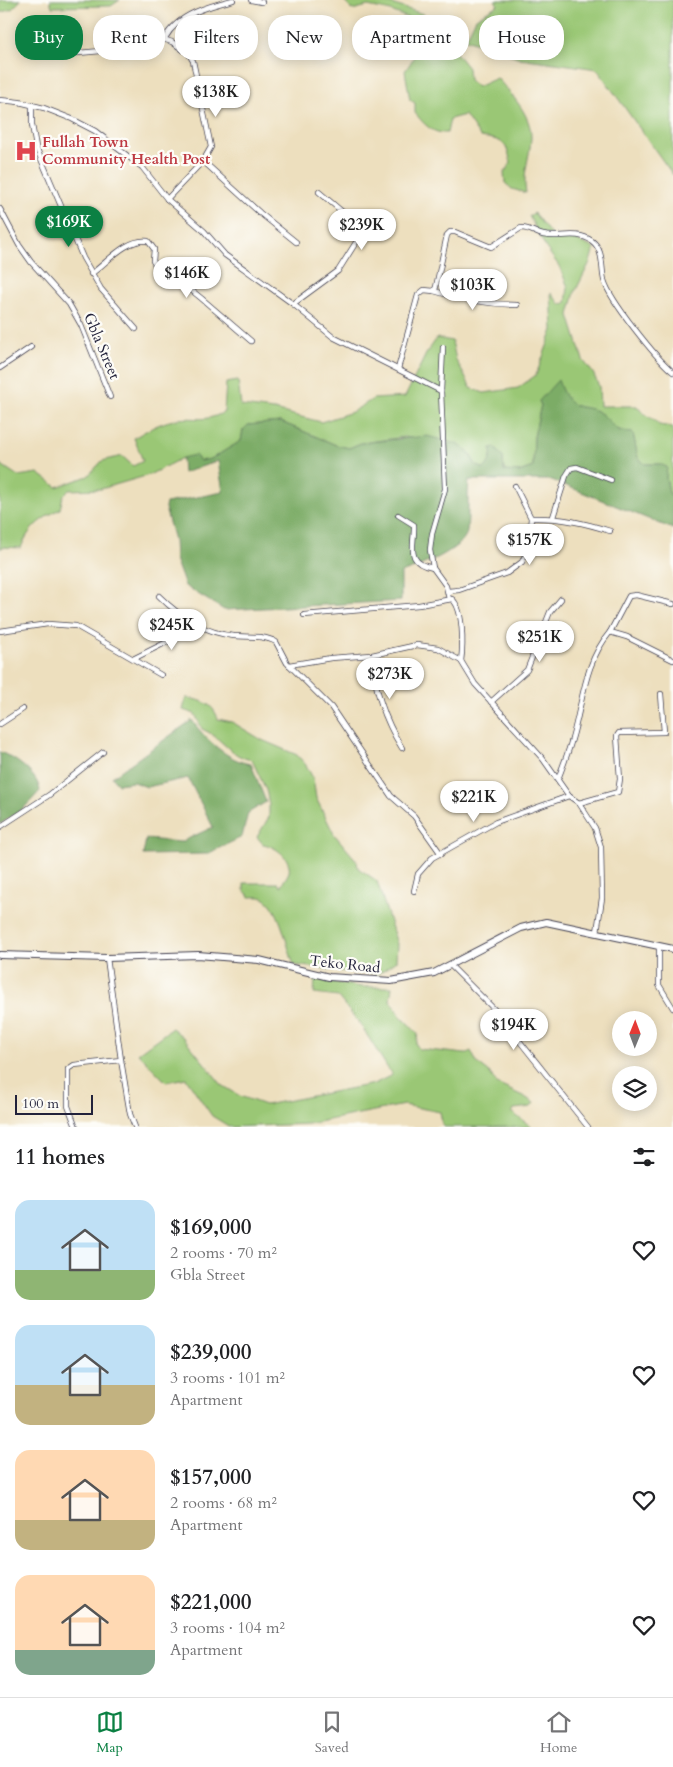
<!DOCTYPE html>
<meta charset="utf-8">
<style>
body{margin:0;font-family:Cardo,serif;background:#f6f6f6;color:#202124;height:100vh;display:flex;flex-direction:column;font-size:19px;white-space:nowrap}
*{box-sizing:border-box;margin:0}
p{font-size:16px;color:#757577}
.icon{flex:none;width:28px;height:28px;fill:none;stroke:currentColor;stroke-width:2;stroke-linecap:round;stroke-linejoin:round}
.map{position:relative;height:1127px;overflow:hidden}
.details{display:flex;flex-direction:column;background:#fff;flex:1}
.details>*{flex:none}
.top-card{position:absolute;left:15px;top:15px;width:644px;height:45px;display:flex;gap:10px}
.needle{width:32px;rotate:1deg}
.tools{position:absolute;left:612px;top:1011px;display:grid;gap:10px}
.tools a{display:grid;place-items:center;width:45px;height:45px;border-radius:50%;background:#fff;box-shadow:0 2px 12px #0003;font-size:25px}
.scale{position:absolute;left:15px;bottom:12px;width:78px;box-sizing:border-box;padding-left:5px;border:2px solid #22223b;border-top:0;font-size:14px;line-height:18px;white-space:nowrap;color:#22223b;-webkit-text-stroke:4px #fdfcf7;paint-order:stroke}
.price{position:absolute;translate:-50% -42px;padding:0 11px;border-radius:18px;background:#fff;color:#222;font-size:16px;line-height:32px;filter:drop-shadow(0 1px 2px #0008)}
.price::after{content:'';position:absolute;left:50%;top:30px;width:15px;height:11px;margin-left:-8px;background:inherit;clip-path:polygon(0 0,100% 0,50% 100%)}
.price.selected{background:#0b8043;color:#fff}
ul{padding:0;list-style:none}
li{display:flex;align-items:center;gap:15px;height:125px;padding:0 15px}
li span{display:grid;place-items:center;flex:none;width:140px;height:100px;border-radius:15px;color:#555}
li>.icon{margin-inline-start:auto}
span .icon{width:60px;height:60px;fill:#fffc;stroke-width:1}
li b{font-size:21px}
h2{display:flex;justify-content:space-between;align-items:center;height:60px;padding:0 15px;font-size:21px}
.chip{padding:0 18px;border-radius:20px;background:#fff;box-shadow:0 2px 12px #0003;font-size:18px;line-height:45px}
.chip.selected{background:#0b8043;color:#fff}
.menu{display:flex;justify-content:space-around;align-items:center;height:70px;border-top:1px solid #e0e0e0;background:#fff;font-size:14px;color:#757577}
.menu a{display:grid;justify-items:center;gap:2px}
.menu .selected{color:#0b8043}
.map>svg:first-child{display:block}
.green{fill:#9ac774;stroke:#5e7458}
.forest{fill:#7bac66;stroke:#4e6750}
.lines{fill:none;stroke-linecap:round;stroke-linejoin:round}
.street-casing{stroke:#403e4f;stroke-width:6}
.secondary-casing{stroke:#403e4f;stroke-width:8}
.street{stroke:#fff;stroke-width:4.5}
.secondary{stroke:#fff;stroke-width:6}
.labels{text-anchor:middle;stroke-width:4.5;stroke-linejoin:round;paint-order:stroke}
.health-label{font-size:15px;font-weight:bold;fill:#be3a42;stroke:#fdfcf7;text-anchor:start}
.street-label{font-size:15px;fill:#22223b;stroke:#fdfcf7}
</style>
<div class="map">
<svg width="673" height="1127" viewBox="0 0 673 1127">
<rect width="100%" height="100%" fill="#fdfcf7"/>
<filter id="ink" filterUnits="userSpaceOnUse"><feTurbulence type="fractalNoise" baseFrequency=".02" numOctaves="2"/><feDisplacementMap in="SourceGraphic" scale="10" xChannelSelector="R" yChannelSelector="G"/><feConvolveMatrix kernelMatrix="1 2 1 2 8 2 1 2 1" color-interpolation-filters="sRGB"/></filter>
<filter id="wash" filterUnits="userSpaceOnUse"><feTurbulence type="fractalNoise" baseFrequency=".0096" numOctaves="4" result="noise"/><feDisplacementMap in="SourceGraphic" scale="20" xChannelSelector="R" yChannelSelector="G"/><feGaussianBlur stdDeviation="1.12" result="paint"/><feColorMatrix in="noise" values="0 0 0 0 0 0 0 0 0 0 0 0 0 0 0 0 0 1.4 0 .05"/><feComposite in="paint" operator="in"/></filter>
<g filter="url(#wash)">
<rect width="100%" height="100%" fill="#eddfbe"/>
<g class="green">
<path d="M0,0H21L12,9L0,13Z"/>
<path d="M50,0H120L111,6L52,7Z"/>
<path d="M343,0H379L423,14L438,22L452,48L468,68L469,80L477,87L497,78C511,94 532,115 531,138C530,158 522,173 526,193L512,189L505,183L504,173L511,163C506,141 503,140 480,137L465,115L450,119L447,133C432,134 424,124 415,113V103L410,100L405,71C420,50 420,43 410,19L391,11L368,6L352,10Z"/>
<path d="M495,0H673V175L597,69L520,58L466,39L476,18L498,5Z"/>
<path d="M534,213L552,236L573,239L594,248L590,262L575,292L569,315L583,360L593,373L599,386L600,406H637C646,419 653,416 659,425L673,427V496L669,493L666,477L659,464H645L638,458L633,434L613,428L604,416L593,410L577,408L553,388L539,401L541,405L534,437L533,467L519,472L504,471L503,458L492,454L489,464L484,469L476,465L468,451L405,437L361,443L349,448L336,445L281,422L248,425L243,430L241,441L211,459L200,461L182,458L149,475L101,489L69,490L63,496L60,509C41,519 29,527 21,548L3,547L0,549V464L18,476L38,473L57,487L88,476L102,461L122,456L133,466L143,461L134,438C147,430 159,423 174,420C194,415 203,424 224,412L226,383L238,381L241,406L274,410L321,422L352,412L373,399L405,397L426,354L437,338L452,341L456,360L471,388L484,393L518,388L536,375L553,330L551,293L560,304L566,303L568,287L559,266L546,248L529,216Z"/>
<path d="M186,698C202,700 213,703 218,719L232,722L262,740L297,755L306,765L313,778L316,798L334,834L357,861L358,868L377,881L397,944L396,961L378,974L348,972L294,965C287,948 281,909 265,899C261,896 255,897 250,897L244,890V883H278L280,887C282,883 287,877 289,872C292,858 275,846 263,844L257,837L269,817V804L266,790L252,760C230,757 222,737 202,729L195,714L183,710Z"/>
<path d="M315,979L362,987H392L390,1000L399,1014L418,1034L416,1044L419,1049L465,1054L471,1051L477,1063L490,1073L497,1084L525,1097L534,1103L531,1107L514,1109L511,1112L532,1127H443L440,1112L404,1105L308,1124L230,1127L212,1116L186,1078L166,1082L138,1053L172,1028L184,1038L222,1085L240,1096L265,1105L374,1084L392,1075L362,1027L338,997L314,994Z"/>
</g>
<g class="forest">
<path d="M558,380C571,420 585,399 604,416C617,428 613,431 633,433L638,458L645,464H659L667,467L666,477L669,493L673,496V529L552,480H469C467,497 469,515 467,532C463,550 418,567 401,573V601L224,610L185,586L175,559L174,540L165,508L166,503L223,492L218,461L183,473L182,458L195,455L200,461L211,459L241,441L243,430L248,425L281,422L336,445L349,448L361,443L427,436L457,444L468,451L476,465L484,469C490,463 492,456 491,448L495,447L503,458L504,471L519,472L533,467L534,437L541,405L539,401Z"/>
<path d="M192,720C204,738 228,761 251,764L266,802L248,813L242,837L207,854L143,855L146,839L181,842L213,827L188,778L147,787L133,782L118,784L112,777Z"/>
<path d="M0,752C15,758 38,774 40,791L23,809L0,824Z"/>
</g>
</g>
<g filter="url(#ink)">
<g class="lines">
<defs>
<g id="street">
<path d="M251,0L262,2"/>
<path d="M165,38C178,14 209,6 233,0"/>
<path d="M56,55L101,51L138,37H157L172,42L189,54L193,61L211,147L203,161L167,199"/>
<path d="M0,100L19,102L44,108L72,119L95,131L142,167L167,199L204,231L225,255L293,304L333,337L441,391"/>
<path d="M32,105V125L36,147L83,258L101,289L136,329"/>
<path d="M203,161L260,213L296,242"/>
<path d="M0,209L19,245L31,262L69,304L81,325L110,397"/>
<path d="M91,274C107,263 126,238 148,241L154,249L153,261L156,266L170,273L201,298L251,341"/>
<path d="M434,291C462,300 488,304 517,305"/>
<path d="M293,304L338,271L360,236L359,226L319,192"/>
<path d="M443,347L441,391L445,489L432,534L430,550L433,568L446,586L449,599"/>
<path d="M0,368L31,347"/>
<path d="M398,369L418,295L424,290L434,291L436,287L447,235L450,232H455L491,247L521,228C530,228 535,233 543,235C560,239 576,230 592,241C604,250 601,267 604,280C610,301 656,358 673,372"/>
<path d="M398,515L414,525C415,545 404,563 433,568"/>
<path d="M553,517L566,476L571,468L577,467L611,480"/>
<path d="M531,518C559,517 583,522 610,531"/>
<path d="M448,591L459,590L507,573L522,562L528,549L531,518L515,486"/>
<path d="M159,596C179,616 205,633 234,636C248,637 264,635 276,642L287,663L331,707L391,796L414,816L441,854"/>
<path d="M304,615L419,605L452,599C464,609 463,647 461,661"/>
<path d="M0,631L48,624L76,626L161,675"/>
<path d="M610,632L629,596L636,595L673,604"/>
<path d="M372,655C374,689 384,719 402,748"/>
<path d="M135,658L199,626"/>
<path d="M289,665L331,658L372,655L417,645L438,648L461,661L475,684L543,759L569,796L579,803L595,828L601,847L602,898L597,932"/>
<path d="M491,702L527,670L550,612L561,599"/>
<path d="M0,724L23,709"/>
<path d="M558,779C563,766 568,753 572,739C583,702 584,663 610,632L627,637L673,660"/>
<path d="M579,803L618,792L620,779L617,736L619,733L664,732L661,694"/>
<path d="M0,827L49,795L103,752"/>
<path d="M414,891L418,874L432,858L496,822L569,796"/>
<path d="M659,946V985L673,1008"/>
<path d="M451,966L494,1009L588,1127"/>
<path d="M121,1060L130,1114L135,1127"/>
<path d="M76,1127L68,1106V1069L74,1065L121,1060L107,958"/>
</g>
<path id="secondary" d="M0,955L107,958L198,955L259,960L329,977L391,981L434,973L521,928L546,922L673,949"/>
</defs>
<use href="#street" class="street-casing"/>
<use href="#secondary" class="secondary-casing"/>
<use href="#street" class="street"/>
<use href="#secondary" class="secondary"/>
</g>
</g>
<defs>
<symbol id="hospital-bare" viewBox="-9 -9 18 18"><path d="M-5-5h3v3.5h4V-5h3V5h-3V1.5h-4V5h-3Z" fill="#e0444e" stroke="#fdfcf7" stroke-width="2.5" paint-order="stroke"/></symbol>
</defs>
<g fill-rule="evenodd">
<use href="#hospital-bare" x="10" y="135" width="32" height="32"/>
</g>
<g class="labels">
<g class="health-label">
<text x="42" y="147">Fullah Town<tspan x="42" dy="17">Community Health Post</tspan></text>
</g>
<g class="street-label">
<text transform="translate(102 346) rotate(67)" y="5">Gbla Street</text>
<text transform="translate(345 964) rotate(6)" y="5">Teko Road</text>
</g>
</g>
</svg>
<div class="tools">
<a><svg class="needle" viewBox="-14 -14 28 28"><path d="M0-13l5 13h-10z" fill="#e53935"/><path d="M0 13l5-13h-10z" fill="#757577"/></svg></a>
<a><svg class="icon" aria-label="layers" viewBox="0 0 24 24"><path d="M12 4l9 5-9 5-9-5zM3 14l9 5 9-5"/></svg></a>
</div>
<div class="scale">100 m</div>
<b class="price" style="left:216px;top:118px">$138K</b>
<b class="price selected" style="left:69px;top:248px">$169K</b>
<b class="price" style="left:362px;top:251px">$239K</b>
<b class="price" style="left:187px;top:299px">$146K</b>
<b class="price" style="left:473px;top:311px">$103K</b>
<b class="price" style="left:530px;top:566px">$157K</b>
<b class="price" style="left:172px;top:651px">$245K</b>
<b class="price" style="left:540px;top:663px">$251K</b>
<b class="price" style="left:390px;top:700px">$273K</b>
<b class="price" style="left:474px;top:823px">$221K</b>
<b class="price" style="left:514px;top:1051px">$194K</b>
<div class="top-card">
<a class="chip selected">Buy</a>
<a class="chip">Rent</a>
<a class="chip">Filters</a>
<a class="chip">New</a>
<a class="chip">Apartment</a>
<a class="chip">House</a>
</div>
</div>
<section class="details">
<h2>11 homes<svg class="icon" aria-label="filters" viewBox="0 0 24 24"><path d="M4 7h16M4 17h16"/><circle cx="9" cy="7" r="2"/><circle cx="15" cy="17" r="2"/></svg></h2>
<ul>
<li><span style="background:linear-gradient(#bfe0f5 70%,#8fb573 0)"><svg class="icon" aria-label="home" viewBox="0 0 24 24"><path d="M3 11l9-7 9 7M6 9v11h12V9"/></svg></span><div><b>$169,000</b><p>2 rooms · 70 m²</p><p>Gbla Street</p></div><svg class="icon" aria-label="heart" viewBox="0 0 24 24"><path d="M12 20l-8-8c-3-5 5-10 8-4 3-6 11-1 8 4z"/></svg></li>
<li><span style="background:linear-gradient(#bfe0f5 60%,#c2b280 0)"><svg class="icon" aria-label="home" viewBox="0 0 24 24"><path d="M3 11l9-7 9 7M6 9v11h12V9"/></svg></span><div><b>$239,000</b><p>3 rooms · 101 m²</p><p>Apartment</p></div><svg class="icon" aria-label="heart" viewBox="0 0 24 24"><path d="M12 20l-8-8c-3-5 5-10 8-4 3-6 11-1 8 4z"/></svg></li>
<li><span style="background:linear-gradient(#ffd9b3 70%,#c2b280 0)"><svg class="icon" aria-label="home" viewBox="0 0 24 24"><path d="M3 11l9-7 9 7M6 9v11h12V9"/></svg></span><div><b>$157,000</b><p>2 rooms · 68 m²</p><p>Apartment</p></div><svg class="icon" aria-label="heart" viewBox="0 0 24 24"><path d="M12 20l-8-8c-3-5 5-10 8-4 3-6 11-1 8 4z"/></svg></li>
<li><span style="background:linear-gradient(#ffd9b3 75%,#7fa58c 0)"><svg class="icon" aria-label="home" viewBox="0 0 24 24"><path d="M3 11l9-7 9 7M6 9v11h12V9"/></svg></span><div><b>$221,000</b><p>3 rooms · 104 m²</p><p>Apartment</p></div><svg class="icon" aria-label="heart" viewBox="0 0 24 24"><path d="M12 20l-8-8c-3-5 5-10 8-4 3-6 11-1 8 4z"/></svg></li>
</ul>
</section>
<nav class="menu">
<a class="selected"><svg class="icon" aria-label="map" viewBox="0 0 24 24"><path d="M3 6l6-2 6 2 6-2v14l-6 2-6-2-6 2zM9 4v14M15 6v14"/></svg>Map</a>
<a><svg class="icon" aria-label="saved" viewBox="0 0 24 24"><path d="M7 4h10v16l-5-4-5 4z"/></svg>Saved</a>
<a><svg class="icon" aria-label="home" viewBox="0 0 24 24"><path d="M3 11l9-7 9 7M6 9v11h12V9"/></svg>Home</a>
</nav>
